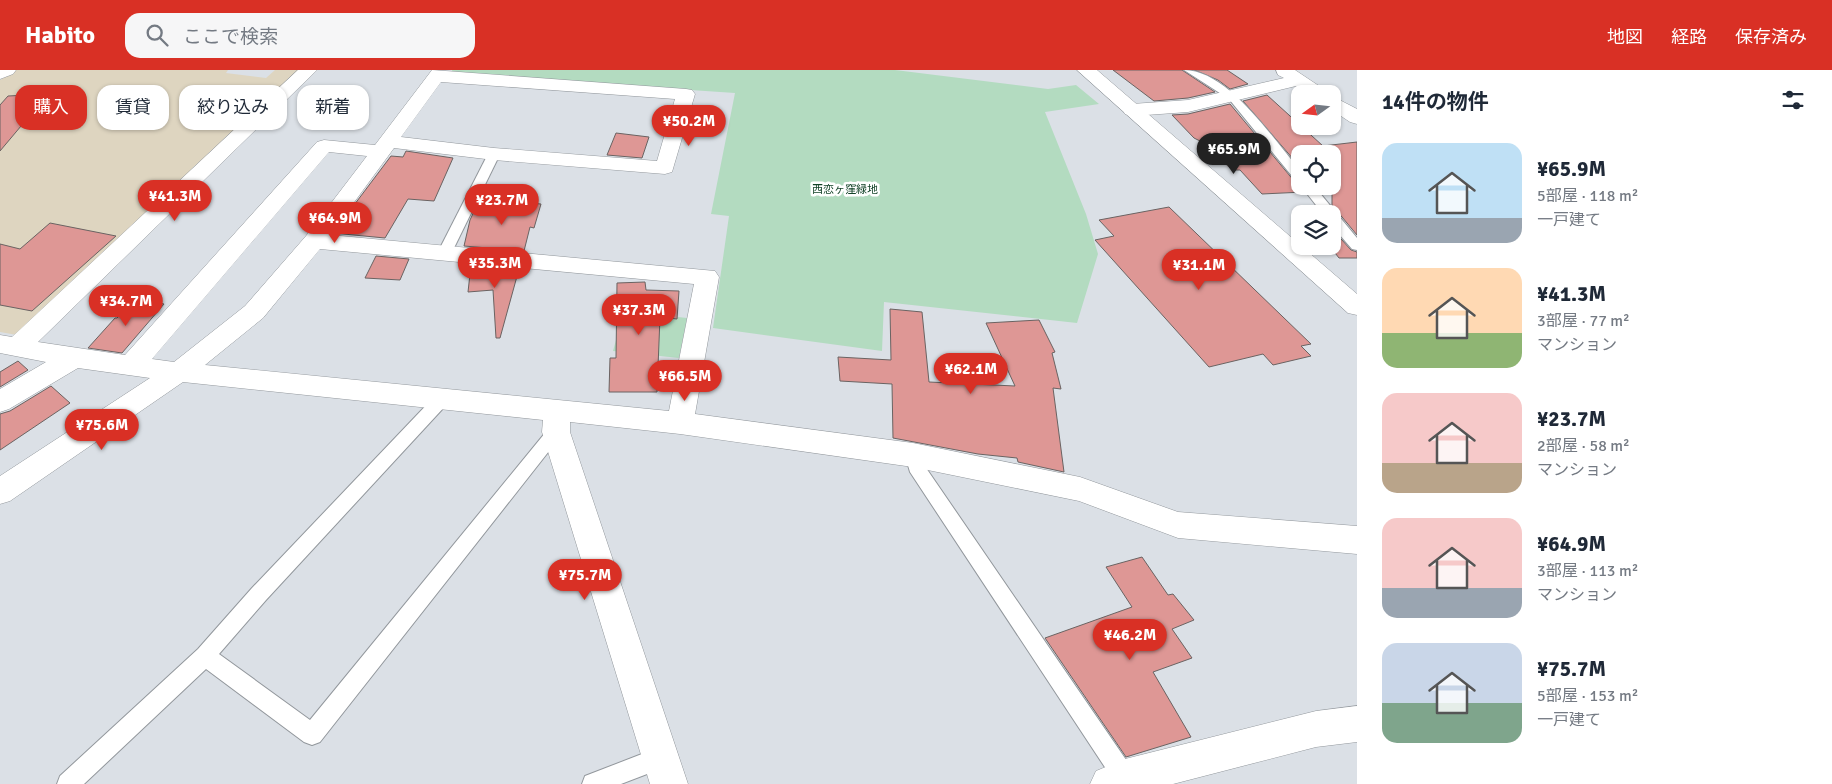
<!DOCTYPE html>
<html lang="ja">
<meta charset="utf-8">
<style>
body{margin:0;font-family:Signika,"Noto Sans JP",sans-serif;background:#f6f6f7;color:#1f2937;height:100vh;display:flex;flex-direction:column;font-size:19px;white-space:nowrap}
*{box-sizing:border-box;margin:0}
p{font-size:16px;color:#747a83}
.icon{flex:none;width:28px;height:28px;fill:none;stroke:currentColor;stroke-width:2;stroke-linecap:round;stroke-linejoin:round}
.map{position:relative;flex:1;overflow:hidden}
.side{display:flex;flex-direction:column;background:#fff;width:475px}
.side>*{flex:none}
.guide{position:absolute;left:15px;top:15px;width:475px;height:45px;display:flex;gap:10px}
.needle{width:32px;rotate:255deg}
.controls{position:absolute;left:1291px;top:15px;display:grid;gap:10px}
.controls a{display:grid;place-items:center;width:50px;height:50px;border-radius:10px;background:#fff;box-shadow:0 1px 4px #0004;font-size:25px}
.price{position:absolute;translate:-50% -42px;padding:0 11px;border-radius:18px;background:#d93025;color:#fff;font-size:16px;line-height:32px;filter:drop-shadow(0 1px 2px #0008)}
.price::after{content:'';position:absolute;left:50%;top:30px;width:15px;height:11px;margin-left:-8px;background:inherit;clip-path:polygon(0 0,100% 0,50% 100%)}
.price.current{background:#222;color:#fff}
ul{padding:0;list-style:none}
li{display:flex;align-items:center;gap:15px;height:125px;padding:0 25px}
li span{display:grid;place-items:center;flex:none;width:140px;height:100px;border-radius:15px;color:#555}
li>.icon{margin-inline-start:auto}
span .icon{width:60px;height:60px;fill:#fffc;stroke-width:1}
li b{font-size:21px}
h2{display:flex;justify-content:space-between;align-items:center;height:60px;padding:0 25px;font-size:21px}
.tag{padding:0 18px;border-radius:15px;background:#fff;box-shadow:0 1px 4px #0004;font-size:18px;line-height:45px}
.tag.current{background:#d93025;color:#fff}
header{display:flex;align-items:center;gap:30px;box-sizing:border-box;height:70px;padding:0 25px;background:#d93025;color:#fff}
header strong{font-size:24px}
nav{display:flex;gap:28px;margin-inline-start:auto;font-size:18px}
.search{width:350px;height:45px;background:#f6f6f7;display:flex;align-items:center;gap:12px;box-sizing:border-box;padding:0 18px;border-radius:15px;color:#747a83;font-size:19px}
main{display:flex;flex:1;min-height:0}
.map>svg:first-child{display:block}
.education{fill:#ded5c0}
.green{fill:#b3dbc0}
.building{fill:#de9795;stroke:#6a6362}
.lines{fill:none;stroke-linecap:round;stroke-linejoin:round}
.service-casing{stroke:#92979c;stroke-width:2}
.minor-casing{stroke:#92979c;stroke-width:1}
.tertiary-casing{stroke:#92979c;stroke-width:1}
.service{fill:#fff;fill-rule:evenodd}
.minor{fill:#fff;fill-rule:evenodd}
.tertiary{fill:#fff;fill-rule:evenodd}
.labels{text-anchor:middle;stroke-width:5;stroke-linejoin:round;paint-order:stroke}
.far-park-label{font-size:11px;fill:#124227;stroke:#fff}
</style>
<header>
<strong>Habito</strong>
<div class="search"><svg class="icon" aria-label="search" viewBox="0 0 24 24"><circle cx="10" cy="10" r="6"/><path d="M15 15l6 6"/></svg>ここで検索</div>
<nav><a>地図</a><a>経路</a><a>保存済み</a></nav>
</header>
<main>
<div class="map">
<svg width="1357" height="714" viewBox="0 0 1357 714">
<rect width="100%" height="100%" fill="#dbe0e6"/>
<path class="education" d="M16,0H228L226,3L266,8L275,0H303L17,265L0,262V10Z"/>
<g class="green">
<path d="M452,0H895L1048,19L1076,15L1099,34L1045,42L1086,144L1098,184L1077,253L884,232L882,281L713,258L729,146L711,144L735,23L453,4Z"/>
<path d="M624,241L687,248L679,288L613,281Z"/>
</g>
<g class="building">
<path d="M1113,0H1182L1215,22L1188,28L1154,31Z"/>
<path d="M1194,0H1227L1248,14L1230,19L1218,10Z"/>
<path d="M48,24L0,81V35L8,26Z"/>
<path d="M1267,25L1323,76L1357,72V165L1332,135V121L1321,122L1317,116H1332V84H1300V97L1243,31Z"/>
<path d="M1230,34L1295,112L1300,114V117L1304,122L1262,124L1240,100H1232L1204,73L1194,68L1172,45L1188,44Z"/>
<path d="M616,63L649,67L642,88L607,85Z"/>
<path d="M406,81L453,88L434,131L408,129L385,168L333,163L391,86L403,87Z"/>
<path d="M517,132L541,134L534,158L530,157L524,181L464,176L470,150L478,133L516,135Z"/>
<path d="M1169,137L1311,274L1301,276L1311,286L1273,295L1263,284L1209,297L1095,170L1114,166L1099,150Z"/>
<path d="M50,153L116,166L32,241L0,235V174L20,179Z"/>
<path d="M1332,159L1351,180L1357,182V188H1339L1332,179Z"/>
<path d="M376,186L409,189L400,210L365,208Z"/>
<path d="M471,195L519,199L500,268H496L493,220L468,222Z"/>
<path d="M645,212L646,220L679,221L677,249L660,247L657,322H609L610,288H616L617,213Z"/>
<path d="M136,229L164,234L122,283L88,278L115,248H117Z"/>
<path d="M890,239L922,242L929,312L1015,316L986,253L1039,250L1055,282L1052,283L1061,319L1053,318L1064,402L1018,392L1017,388L978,384L893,368L892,314L840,311L838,287L891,290Z"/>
<path d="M18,291L28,300L0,317V302Z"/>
<path d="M51,316L70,333L0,380V344L10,341Z"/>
<path d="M1142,487L1168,525L1173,524L1194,550L1172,559L1192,588L1153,602L1191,667L1126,687L1045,568L1132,537L1106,497Z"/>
</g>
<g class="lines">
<defs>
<g id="service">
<path d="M1184,0C1228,0 1273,69 1300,100V112L1296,111L1229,29Z"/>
<path d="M494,80L500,84L452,182L450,185H440L438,182L488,84Z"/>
<path d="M1301,116H1314L1357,168V180L1352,179L1332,156V144H1323Z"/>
<path d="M442,323L448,325L450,329L448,333L266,530L219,584L310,650L550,357L556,355L562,357L564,362L320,672L312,675L304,672L206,599L84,714H57L60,706L198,579L252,518L436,325Z"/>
<path d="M913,378L919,380L924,395L1133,700L1136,708L1133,714H1116L910,402L905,385L907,380Z"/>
<path d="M660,677L668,680L671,688L668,696L621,714H582L585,706Z"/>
</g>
<g id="minor">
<path d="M0,0H16L13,4L0,9Z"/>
<path d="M298,0H317L38,272L125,285L317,72L324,70L375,75L432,0L686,19L692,20L695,24L672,102L665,104L494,90L394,78L330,165L715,201L719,207L695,344L913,373L1080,407L1178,442L1357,456V484L1178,468L1079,431L913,397L680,364L570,352V362L688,714H650L542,362L543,350L183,312L10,431L0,434V406L150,308L78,298L9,339L0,342V319L46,292L0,283V265L12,267ZM441,12L675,29L657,91L494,78L401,67ZM329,82L367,86L306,166L245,236L174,292L152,289ZM320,179L694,214L669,341L205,295L263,248Z"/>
<path d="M1276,0H1295L1331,24H1309L1296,16L1188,42L1132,46L1125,44L1123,40L1125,36L1132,34L1188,30L1284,8L1278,5Z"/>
<path d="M1332,26L1357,39V54L1350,52L1332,40Z"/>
<path d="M1357,636V672L1316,677L1173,714H1090L1096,701L1125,689L1316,641Z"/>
</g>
<path id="tertiary" d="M1077,0H1097L1357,224V245L1348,243Z"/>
</defs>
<use href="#service" class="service-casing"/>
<use href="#minor" class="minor-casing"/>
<use href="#tertiary" class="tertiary-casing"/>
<use href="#service" class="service"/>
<use href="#minor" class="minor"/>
<use href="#tertiary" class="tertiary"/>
</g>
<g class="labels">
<g class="far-park-label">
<text x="845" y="123">西恋ヶ窪緑地</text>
</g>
</g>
</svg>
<div class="controls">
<a><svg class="needle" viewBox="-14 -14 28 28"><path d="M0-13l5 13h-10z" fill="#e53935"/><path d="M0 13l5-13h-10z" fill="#747a83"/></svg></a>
<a><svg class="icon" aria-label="locate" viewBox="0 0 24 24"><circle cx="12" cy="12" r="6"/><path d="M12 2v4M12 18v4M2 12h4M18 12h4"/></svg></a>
<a><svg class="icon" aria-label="layers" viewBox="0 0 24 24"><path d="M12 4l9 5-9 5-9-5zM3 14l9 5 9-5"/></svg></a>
</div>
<b class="price" style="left:689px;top:77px">¥50.2M</b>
<b class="price current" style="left:1234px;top:105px">¥65.9M</b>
<b class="price" style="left:175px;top:152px">¥41.3M</b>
<b class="price" style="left:502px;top:156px">¥23.7M</b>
<b class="price" style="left:335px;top:174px">¥64.9M</b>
<b class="price" style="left:495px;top:219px">¥35.3M</b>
<b class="price" style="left:1199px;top:221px">¥31.1M</b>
<b class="price" style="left:126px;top:257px">¥34.7M</b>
<b class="price" style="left:639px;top:266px">¥37.3M</b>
<b class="price" style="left:971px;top:325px">¥62.1M</b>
<b class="price" style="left:685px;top:332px">¥66.5M</b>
<b class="price" style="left:102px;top:381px">¥75.6M</b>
<b class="price" style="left:585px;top:531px">¥75.7M</b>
<b class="price" style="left:1130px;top:591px">¥46.2M</b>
<div class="guide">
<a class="tag current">購入</a>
<a class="tag">賃貸</a>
<a class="tag">絞り込み</a>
<a class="tag">新着</a>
</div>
</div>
<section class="side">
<h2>14件の物件<svg class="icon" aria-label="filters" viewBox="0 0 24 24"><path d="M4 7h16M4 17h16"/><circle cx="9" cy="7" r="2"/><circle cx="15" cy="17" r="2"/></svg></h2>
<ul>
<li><span style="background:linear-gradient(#bfe0f5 75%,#9aa5b1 0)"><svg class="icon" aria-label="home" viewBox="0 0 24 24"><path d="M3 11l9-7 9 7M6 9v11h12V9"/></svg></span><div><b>¥65.9M</b><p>5部屋 · 118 m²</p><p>一戸建て</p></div></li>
<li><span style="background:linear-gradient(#ffd9b3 65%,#8fb573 0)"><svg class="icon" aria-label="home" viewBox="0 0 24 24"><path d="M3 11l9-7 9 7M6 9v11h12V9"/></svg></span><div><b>¥41.3M</b><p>3部屋 · 77 m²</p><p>マンション</p></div></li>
<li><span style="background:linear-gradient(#f6c9c9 70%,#b9a48a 0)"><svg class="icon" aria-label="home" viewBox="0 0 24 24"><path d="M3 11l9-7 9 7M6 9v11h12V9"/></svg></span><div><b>¥23.7M</b><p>2部屋 · 58 m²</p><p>マンション</p></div></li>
<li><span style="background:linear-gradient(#f6c9c9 70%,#9aa5b1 0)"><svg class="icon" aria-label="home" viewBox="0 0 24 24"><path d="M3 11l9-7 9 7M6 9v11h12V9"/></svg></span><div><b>¥64.9M</b><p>3部屋 · 113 m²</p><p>マンション</p></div></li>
<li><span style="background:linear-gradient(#c9d6e8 60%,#7fa58c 0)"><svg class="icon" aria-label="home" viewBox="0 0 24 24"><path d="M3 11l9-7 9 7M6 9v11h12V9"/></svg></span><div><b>¥75.7M</b><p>5部屋 · 153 m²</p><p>一戸建て</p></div></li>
</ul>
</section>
</main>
